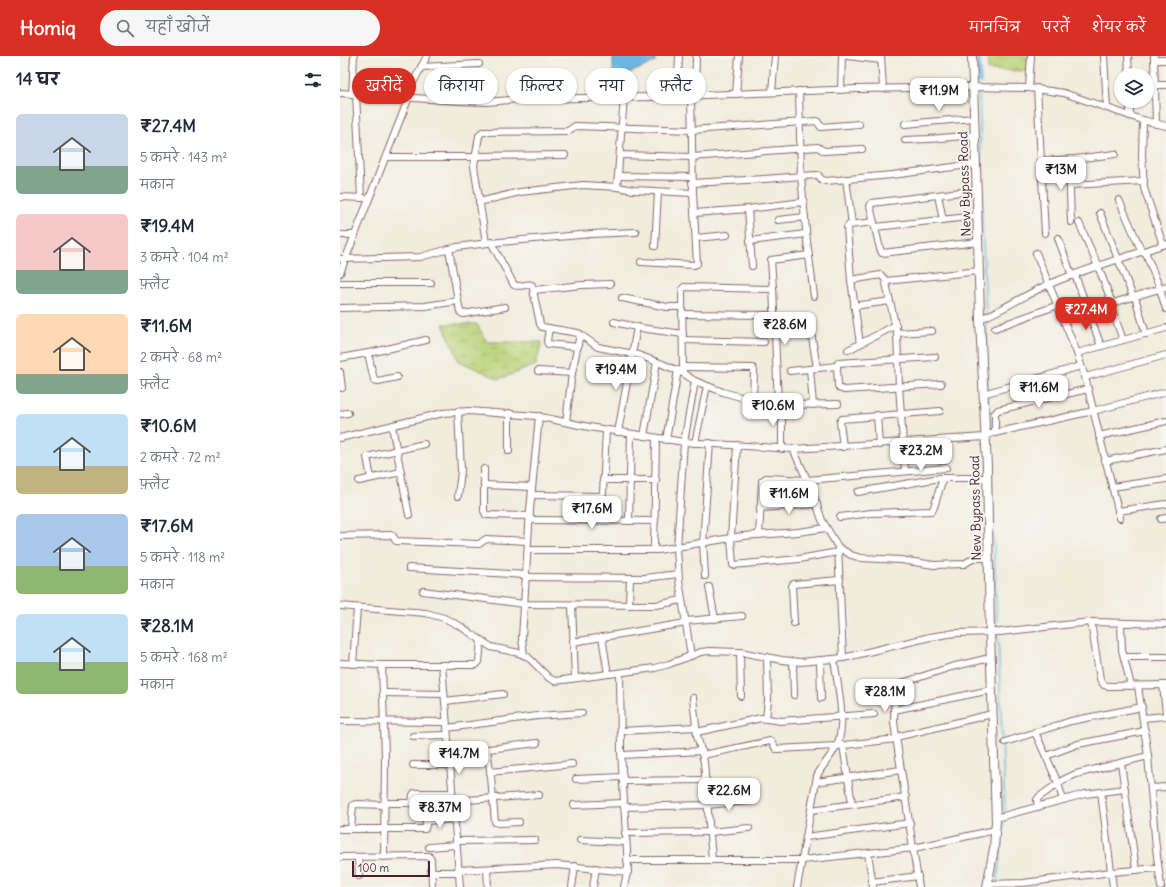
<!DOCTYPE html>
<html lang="hi">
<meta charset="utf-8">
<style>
body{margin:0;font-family:Delius,"Playpen Sans Deva",sans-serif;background:#f6f6f7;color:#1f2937;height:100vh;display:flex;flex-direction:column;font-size:15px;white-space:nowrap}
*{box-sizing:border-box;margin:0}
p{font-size:13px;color:#747a83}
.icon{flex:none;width:22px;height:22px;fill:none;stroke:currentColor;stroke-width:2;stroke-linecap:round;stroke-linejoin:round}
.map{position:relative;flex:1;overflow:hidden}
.details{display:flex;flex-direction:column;background:#fff;width:340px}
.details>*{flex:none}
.top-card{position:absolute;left:12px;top:12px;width:380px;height:36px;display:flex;gap:8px}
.controls{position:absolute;left:774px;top:12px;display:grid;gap:8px}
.controls a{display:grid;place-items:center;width:40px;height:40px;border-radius:50%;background:#fff;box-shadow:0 1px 3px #0004;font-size:20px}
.scale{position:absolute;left:12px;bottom:10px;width:78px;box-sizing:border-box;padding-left:4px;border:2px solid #4a1f2b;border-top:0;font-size:11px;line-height:14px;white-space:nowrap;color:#4a1f2b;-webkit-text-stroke:3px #f6f6f2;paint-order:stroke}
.price{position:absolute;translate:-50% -34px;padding:0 9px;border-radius:8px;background:#fff;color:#222;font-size:13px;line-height:26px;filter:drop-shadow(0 1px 2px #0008)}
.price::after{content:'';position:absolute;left:50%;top:24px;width:12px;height:9px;margin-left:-6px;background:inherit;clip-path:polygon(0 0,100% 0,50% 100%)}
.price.active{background:#d93025;color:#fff}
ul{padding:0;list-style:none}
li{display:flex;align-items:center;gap:12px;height:100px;padding:0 16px}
li span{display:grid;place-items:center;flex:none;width:112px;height:80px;border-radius:6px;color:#555}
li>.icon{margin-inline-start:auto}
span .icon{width:48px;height:48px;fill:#fffc;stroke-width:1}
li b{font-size:17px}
h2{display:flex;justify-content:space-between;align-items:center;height:48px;padding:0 16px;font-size:17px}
.tag{padding:0 14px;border-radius:18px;background:#fff;box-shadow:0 1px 3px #0004;font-size:14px;line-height:36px}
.tag.active{background:#d93025;color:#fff}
header{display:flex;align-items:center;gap:24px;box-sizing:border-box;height:56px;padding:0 20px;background:#d93025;color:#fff}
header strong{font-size:19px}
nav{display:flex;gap:22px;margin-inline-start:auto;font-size:14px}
.search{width:280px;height:36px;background:#f6f6f7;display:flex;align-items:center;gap:10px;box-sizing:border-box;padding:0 14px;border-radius:22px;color:#747a83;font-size:15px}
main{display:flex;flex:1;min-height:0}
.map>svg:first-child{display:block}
.wetland{fill:url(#wetland-marsh);stroke:#827952}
.park{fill:url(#park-crowns);stroke:#827952}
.water{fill:#68b8e3;stroke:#596c87}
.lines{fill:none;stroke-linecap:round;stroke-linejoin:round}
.stream{stroke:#68b8e3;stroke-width:1.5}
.canal{stroke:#68b8e3;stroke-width:5.5}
.minor-casing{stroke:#846769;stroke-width:8}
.major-casing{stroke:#846769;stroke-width:10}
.minor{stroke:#fff;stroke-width:6}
.major{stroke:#fff;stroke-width:8}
.labels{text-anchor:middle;stroke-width:3.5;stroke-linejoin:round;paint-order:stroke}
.street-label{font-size:13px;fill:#4a1f2b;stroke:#f6f6f2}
</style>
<header>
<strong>Homiq</strong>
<div class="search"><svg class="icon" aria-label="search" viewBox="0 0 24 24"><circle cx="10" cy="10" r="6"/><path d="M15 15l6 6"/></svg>यहाँ खोजें</div>
<nav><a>मानचित्र</a><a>परतें</a><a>शेयर करें</a></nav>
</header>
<main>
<section class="details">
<h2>14 घर<svg class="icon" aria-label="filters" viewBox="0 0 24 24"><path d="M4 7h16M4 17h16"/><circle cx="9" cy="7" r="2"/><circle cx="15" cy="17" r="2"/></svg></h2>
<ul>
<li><span style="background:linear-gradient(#c9d6e8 65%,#7fa58c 0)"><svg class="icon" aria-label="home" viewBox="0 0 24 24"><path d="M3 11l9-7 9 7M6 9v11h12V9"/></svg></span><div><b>₹27.4M</b><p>5 कमरे · 143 m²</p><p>मकान</p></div></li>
<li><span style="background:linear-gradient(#f6c9c9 70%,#7fa58c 0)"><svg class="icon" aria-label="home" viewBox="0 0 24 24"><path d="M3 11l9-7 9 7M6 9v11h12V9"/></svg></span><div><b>₹19.4M</b><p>3 कमरे · 104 m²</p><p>फ़्लैट</p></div></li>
<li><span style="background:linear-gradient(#ffd9b3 75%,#7fa58c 0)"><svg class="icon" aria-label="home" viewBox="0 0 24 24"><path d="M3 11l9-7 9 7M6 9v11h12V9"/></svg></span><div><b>₹11.6M</b><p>2 कमरे · 68 m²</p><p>फ़्लैट</p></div></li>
<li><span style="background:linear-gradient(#bfe0f5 65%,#c2b280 0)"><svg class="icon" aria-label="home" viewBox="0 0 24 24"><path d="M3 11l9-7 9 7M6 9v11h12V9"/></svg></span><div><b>₹10.6M</b><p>2 कमरे · 72 m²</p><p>फ़्लैट</p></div></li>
<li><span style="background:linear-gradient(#a9c7e8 65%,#8fb573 0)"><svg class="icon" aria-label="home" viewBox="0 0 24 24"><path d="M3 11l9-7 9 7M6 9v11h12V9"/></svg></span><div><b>₹17.6M</b><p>5 कमरे · 118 m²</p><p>मकान</p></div></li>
<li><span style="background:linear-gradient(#bfe0f5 60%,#8fb573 0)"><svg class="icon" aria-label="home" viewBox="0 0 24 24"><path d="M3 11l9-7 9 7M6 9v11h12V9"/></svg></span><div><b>₹28.1M</b><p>5 कमरे · 168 m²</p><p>मकान</p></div></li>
</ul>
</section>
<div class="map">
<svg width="826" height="831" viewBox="0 0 826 831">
<defs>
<pattern id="wetland-marsh" width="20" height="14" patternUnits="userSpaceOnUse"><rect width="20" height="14" fill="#bad378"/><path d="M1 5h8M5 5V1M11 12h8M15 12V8" fill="none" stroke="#a1b568"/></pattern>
<pattern id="park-crowns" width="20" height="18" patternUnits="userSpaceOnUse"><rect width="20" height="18" fill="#bad378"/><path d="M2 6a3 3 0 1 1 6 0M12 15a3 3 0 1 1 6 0" fill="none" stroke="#a1b568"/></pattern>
</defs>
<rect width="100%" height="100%" fill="#f6f6f2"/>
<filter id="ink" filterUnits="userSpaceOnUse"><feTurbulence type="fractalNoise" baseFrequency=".025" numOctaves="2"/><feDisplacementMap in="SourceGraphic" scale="8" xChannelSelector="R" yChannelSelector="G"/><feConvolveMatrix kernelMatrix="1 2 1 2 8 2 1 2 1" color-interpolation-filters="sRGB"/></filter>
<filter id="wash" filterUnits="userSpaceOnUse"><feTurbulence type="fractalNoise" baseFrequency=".012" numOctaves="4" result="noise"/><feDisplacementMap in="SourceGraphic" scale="16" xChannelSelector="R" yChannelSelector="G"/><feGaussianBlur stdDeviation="0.9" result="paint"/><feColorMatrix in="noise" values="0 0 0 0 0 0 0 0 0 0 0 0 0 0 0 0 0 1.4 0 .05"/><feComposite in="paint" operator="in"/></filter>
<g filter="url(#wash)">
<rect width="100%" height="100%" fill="#f1ecdb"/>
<path class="wetland" d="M103,268H137L147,286H202L196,309L159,323L119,305Z"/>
<path class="park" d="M648,0H690V15L648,14Z"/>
<path class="water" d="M273,0H315V6L285,19L273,20Z"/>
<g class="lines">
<g class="stream">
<path d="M639,33L642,163L646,259"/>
<path d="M646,263L648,335"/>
<path d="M648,339L649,375"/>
<path d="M650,381V395"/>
<path d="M651,417L657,575"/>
<path d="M658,579L665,757"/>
<path d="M657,826L665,763"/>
</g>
<path class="canal" d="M638,0L639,25"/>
</g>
</g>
<g filter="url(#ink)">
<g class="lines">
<defs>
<g id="minor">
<path d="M507,0L541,4"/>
<path d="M541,0L543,33"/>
<path d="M764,0L767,52"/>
<path d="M788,0L789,19"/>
<path d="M814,0L816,68"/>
<path d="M814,4H826"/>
<path d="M81,11L139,8"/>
<path d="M814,29H826"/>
<path d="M689,32L691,0"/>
<path d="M697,32L705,177"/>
<path d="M501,34L502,0"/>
<path d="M459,35L461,120L467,185L474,240"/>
<path d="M432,36L435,0"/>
<path d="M0,37L119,45L147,46L180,43L313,41L517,33L633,31L689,32L724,37L799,63L826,70"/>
<path d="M12,38L14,0"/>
<path d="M16,38L21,142"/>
<path d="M396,38L399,0"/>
<path d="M355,39L356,0"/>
<path d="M66,40L87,0"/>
<path d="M337,40L339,0"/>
<path d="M790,45V60"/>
<path d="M803,64L802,99L804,132L823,189"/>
<path d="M565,68L634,62"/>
<path d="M565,84L589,83L635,79"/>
<path d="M280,99L352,101L478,91L484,95L522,93"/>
<path d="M136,100L225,99"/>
<path d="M46,101H136"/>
<path d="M729,104L731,166"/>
<path d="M702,105L735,103L775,98"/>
<path d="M278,120L352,121"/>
<path d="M506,123L512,168"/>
<path d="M352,127L424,123L476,119H478L482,124L486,125L552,119L636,108"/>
<path d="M730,129L804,125"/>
<path d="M277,131L284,41"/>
<path d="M637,134L532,147L530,150L540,193L542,197L638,186"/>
<path d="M598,139L603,164"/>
<path d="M0,141L24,142"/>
<path d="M779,144L802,196"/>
<path d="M139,146L180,136L243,129L277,131L294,134L353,137"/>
<path d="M408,153L412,210"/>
<path d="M355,157L408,153L463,146"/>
<path d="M760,157L793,241"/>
<path d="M438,164L465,161"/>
<path d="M739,167L758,210L772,247"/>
<path d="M535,171L638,160"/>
<path d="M0,179H15"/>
<path d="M356,182L387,179"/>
<path d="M718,182L732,220"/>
<path d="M410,185L466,178"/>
<path d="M151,186L174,229C180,232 186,227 192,229L200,268L202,271L238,277L258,291L298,299L320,307L341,316L355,325L383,336L404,342L447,349L498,348"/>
<path d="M146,187L134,110L139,80L142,76L228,75L235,70L352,74L477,65L481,71L519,68"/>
<path d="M315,190L318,136"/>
<path d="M109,193L120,256L123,258L165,251"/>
<path d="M805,195L820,233L826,253"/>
<path d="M696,197L737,297L745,321L780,462"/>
<path d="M0,203L80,201L117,191L148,187L251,178L296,176"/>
<path d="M301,206L354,209L357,208L353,137L351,39"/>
<path d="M0,217L69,41"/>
<path d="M735,219L761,290"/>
<path d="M511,224L541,219L545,223L557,277L559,330L565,415"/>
<path d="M546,225L639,215"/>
<path d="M0,227H91"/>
<path d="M433,231L438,348"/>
<path d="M194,234L242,229L270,228"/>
<path d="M795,241L806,278"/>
<path d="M282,242L327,251H342"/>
<path d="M770,248L783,284"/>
<path d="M514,250L550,245"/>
<path d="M0,252L85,250L118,245"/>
<path d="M342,258L434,259"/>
<path d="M723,262L826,231"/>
<path d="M640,263C663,254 683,240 705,230C744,213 785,201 826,188"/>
<path d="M274,266L301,272L343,278"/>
<path d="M470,270L477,312"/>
<path d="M209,272L207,285L208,288L238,291"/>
<path d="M655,272L718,249"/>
<path d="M557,277L592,275"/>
<path d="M343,284L424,286"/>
<path d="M520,288L511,224L507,172L509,169L534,166"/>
<path d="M508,294L556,269"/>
<path d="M28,297L34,324L38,325L57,321"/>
<path d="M737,297L826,272"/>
<path d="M595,301L498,307L497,310L498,330L499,332L504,334L601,328"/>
<path d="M0,302L34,296L86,284"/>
<path d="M343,311L413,312L414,315L413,344"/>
<path d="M470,313L473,349"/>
<path d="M198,315L232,317"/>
<path d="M450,315L497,310"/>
<path d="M0,316L2,332"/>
<path d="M343,317L342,234L344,231L433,233L431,204L469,199"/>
<path d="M745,321L826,299"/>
<path d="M643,338L741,310"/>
<path d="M118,355L121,415L118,440"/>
<path d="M169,357V395"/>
<path d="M0,358L8,357"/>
<path d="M537,359L539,389"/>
<path d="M226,366L232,317L240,278"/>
<path d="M52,370L69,459"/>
<path d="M278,376L297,271"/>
<path d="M655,377V357L658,354L748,333"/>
<path d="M645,379L753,355L826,336"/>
<path d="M304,380L317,306"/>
<path d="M759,380L826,365"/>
<path d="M0,382L103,357L129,355L196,360L249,371L344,386L453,393L645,381"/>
<path d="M326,384L338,314"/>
<path d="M355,387L367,330"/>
<path d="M397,389L391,482L393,509L459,503L498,496"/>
<path d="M503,391L500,366L502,363L600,355"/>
<path d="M442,393V349"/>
<path d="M453,393L471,432L482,464L498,491L503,602"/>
<path d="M765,405L826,393"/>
<path d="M144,413V455L146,459L190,460"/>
<path d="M31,422L27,401L84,388"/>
<path d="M263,424H316"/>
<path d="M19,425L61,416"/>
<path d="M144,429L192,431"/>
<path d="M772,431L826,423"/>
<path d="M518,436L600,422H647"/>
<path d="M192,439L261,440L263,437L266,374"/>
<path d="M420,452L477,448"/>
<path d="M778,455L826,448"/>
<path d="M500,461L531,457L592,455L594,451L603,422"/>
<path d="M821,463L826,462"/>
<path d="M190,464L315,465"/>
<path d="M289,465L291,378"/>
<path d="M419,479L422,428V425L426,422L467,424L606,412"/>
<path d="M0,480L52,479L56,485L139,488L146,483L188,485"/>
<path d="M498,491L511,499L521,502L561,504L594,509L624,508L634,502H648"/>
<path d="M188,494H318L403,480L458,476L486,472"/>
<path d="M314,494L316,382"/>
<path d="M69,512L186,519"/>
<path d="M365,520L363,487L370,387"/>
<path d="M186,521L305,522L338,518"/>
<path d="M369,531L375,563"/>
<path d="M83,535L184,548L316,549L342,544"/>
<path d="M232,549L235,622"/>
<path d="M289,549L290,522"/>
<path d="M0,550L86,557L104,562L120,570L151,591L179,597L188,601L209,622L215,625L315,612L329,608L361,596L369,595L400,596L442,604L460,606L503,602L590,581L615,577L660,576L751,566L826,568"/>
<path d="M346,565L402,560"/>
<path d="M751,566L760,623L764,629L769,630L826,629"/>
<path d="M454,567L452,530L453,528L500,524"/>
<path d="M781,567L782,594L791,630"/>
<path d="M262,581L268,618"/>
<path d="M233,586L346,567"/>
<path d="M400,596L401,640"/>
<path d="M184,599L182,582L190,454L199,360"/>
<path d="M351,600L339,524L337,492L344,386L355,325"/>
<path d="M784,601H826"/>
<path d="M480,604L481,642"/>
<path d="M453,606L454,639"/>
<path d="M0,607L42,609H136L139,606L141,584"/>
<path d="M13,608L17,552"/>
<path d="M42,609L45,701L44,801"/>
<path d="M102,609L120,831"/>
<path d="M280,617L281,695L288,812L284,831"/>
<path d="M823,629L826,657"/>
<path d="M798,630L808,700L816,792L821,831"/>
<path d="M43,637L104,638"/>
<path d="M353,642L357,679L364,706L372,804"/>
<path d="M105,645L163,638"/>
<path d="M554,654L651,634"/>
<path d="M803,662L826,660"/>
<path d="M426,663L428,644L427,601"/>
<path d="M0,665L106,666"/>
<path d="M107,672L197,660L242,657"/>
<path d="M281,675L356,671"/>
<path d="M357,676L421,662L441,665L534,658"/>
<path d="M695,676L718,727L723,744"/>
<path d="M73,680L107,679"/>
<path d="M556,681L652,658"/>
<path d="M665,686L731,665L802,651"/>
<path d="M503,689L512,748"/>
<path d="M147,693L151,721L155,766L159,767L179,766"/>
<path d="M109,698L197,687"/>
<path d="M282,699L362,695"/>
<path d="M363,699L430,685L432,686L436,693H437L496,690L556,683"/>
<path d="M706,700L738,688L805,675"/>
<path d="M781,707L796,814"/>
<path d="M73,709H110"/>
<path d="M150,716L232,708"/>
<path d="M236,723L283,721"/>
<path d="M283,725L366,724"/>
<path d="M476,726L561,714"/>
<path d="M812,732L826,731"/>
<path d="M761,736L773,831"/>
<path d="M112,745L199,739"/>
<path d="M44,747H72L73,739L74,737H112"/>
<path d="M234,749L284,747"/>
<path d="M284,751L367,749L408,745"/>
<path d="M698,751L697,744L699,741L723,724L736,718L808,700"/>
<path d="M471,754L566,741"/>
<path d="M656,762L745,738L785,733"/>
<path d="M86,765L114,763"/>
<path d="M0,773H85L86,769L84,737"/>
<path d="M11,773L13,749L17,748L44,749"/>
<path d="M285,777L370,776L409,772"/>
<path d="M466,781L570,767"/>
<path d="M240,784L285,786"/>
<path d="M116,785L195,784"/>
<path d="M89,791L116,789"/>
<path d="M528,797L533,831"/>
<path d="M0,801L89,800L91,804L92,828"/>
<path d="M18,801L19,820"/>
<path d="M287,804H462L574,792L655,774"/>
<path d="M147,813L148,831"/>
<path d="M118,814L217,809L288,816"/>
<path d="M91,816H119"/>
<path d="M532,826L578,820"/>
<path d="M648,828L683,827L772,816L818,812"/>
<path d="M232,831L235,810"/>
<path d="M253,831L256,812"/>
<path d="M457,831L477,720C482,709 492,700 497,689C507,666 497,627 494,603"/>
<path d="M579,831L556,681L554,666L555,634L556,632L562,627L611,611L650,602"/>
</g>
<path id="major" d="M632,0L637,141L640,263L647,411L650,577L656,765L654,792L647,831"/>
</defs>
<use href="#minor" class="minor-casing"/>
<use href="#major" class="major-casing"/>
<use href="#minor" class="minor"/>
<use href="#major" class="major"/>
</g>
</g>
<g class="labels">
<g class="street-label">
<text transform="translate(624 128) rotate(-92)" y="5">New Bypass Road</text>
<text transform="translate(635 452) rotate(-91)" y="5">New Bypass Road</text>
</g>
</g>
</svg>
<div class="controls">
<a><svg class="icon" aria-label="layers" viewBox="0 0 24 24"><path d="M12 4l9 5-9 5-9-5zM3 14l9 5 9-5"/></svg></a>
</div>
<div class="scale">100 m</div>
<b class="price" style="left:599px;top:56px">₹11.9M</b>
<b class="price" style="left:721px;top:135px">₹13M</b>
<b class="price active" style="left:746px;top:275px">₹27.4M</b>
<b class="price" style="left:445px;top:290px">₹28.6M</b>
<b class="price" style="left:276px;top:335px">₹19.4M</b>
<b class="price" style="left:699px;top:353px">₹11.6M</b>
<b class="price" style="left:433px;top:371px">₹10.6M</b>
<b class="price" style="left:581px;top:416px">₹23.2M</b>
<b class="price" style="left:449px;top:459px">₹11.6M</b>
<b class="price" style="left:252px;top:474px">₹17.6M</b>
<b class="price" style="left:545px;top:657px">₹28.1M</b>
<b class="price" style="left:119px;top:719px">₹14.7M</b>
<b class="price" style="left:389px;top:756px">₹22.6M</b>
<b class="price" style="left:100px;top:773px">₹8.37M</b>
<div class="top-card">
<a class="tag active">खरीदें</a>
<a class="tag">किराया</a>
<a class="tag">फ़िल्टर</a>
<a class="tag">नया</a>
<a class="tag">फ़्लैट</a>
</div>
</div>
</main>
